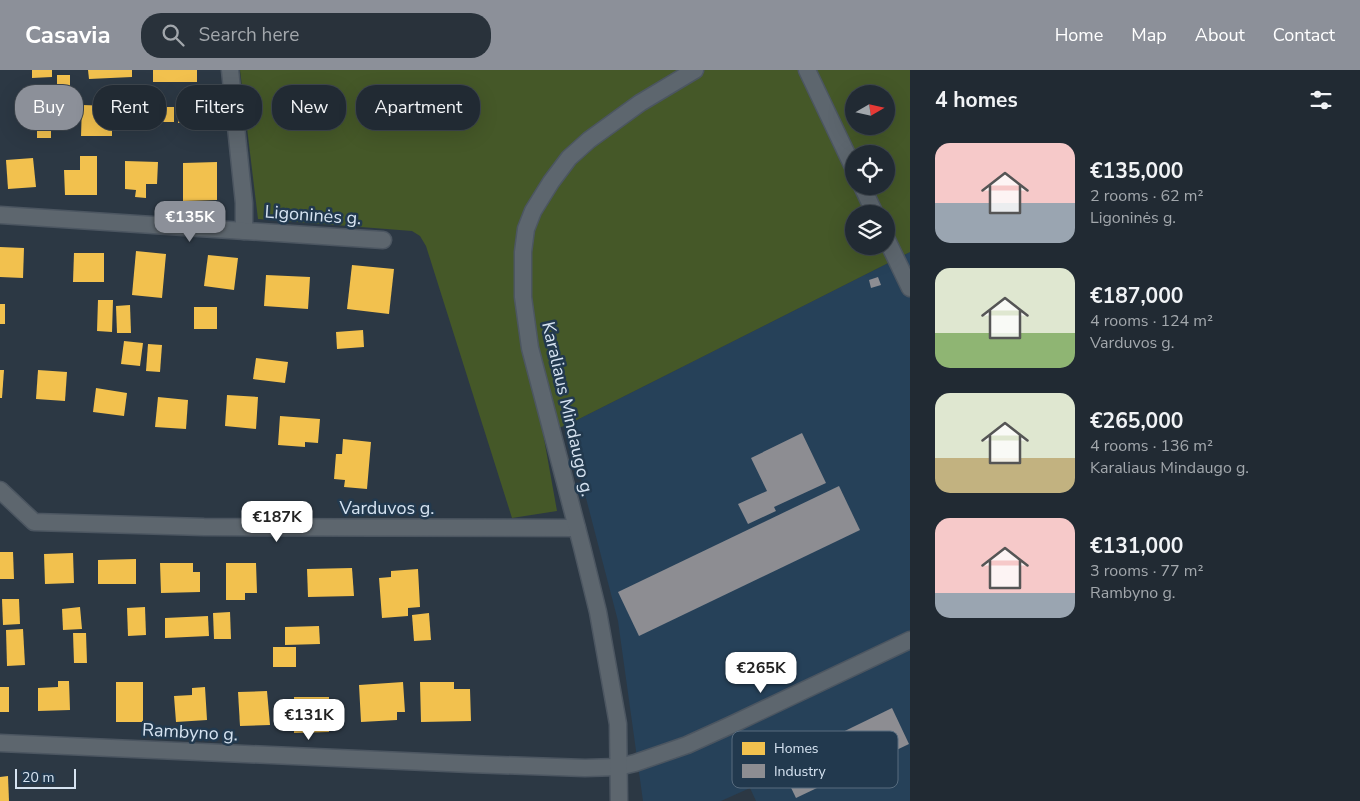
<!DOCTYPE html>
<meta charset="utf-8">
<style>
body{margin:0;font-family:"Nunito Sans",sans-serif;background:#29323b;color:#f1f3f6;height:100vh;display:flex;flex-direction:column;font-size:19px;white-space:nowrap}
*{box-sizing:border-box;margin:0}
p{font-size:16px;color:#a2a7ac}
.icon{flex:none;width:28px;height:28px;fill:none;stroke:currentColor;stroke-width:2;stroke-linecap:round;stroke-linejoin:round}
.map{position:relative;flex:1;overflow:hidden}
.details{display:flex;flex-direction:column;background:#212a33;width:450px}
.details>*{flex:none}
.top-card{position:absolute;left:15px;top:15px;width:475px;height:45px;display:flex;gap:10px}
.needle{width:32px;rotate:81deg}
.controls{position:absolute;left:845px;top:15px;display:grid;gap:10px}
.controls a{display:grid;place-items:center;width:50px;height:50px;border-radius:50%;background:#212a33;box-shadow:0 5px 20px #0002,0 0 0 1px #3e464e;font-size:25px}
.scale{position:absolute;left:15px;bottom:12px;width:61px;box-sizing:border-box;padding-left:5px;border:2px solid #d6e3f1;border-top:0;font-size:14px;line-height:18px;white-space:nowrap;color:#d6e3f1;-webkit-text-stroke:4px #22394e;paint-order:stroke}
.price{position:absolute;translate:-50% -42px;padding:0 11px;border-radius:10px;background:#fff;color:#222;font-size:16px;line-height:32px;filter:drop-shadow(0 1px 2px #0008)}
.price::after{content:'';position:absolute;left:50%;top:30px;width:15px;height:11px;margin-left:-8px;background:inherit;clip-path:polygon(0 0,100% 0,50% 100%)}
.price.selected{background:#8c9099;color:#fff}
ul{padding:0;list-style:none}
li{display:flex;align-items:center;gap:15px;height:125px;padding:0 25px}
li span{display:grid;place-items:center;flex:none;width:140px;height:100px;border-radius:15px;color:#555}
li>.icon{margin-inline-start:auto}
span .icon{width:60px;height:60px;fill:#fffc;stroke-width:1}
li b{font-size:21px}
h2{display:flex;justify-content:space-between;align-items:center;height:60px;padding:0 25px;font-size:21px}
.tag{padding:0 18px;border-radius:20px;background:#212a33;box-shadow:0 5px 20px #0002,0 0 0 1px #3e464e;font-size:18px;line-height:45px}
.tag.selected{background:#8c9099;color:#fff}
header{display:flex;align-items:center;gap:30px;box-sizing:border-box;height:70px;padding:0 25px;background:#8c9099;color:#fff}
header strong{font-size:24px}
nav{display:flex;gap:28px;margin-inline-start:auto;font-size:18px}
.search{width:350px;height:45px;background:#29323b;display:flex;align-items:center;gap:12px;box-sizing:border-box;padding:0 18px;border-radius:20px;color:#a2a7ac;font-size:19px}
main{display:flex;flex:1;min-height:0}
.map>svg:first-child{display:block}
.built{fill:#264159}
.green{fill:#455828;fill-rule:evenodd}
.homes{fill:#f2c14e}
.industry{fill:#8d8d92}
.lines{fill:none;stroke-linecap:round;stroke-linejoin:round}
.street-casing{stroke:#4c5661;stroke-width:19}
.street{stroke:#5d666e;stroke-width:16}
.labels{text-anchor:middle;stroke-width:5;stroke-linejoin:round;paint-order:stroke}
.street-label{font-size:18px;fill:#d6e3f1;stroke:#22394e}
.key{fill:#22394e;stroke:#586c7f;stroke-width:1}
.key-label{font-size:14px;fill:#d6e3f1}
</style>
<header>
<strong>Casavia</strong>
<div class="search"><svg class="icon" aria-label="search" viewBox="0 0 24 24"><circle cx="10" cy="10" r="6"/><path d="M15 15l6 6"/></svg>Search here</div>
<nav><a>Home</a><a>Map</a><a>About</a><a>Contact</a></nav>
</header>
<main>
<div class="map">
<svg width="910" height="731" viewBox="0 0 910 731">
<rect width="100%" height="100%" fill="#2c3844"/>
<path class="built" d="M910,182V731H756L750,718L721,731H643L618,551L567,355Z"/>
<path class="green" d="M240,0H910V182L567,355L543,363L557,441L512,448L426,176L420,166L412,161L258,149ZM854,24H886V56H854ZM854,84H886V116H854ZM854,144H886V176H854Z"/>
<g class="homes">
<path d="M32,0H52V7L32,8Z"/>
<path d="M88,0H132V7L89,9Z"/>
<rect x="153" y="0" width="44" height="12"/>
<rect x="57" y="5" width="13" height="23"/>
<rect x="37" y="34" width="14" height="34"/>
<path d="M82,35L112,36V66H81Z"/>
<rect x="150" y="37" width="24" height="15"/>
<path d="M205,38V52L178,53V39Z"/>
<path d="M80,86H97V125H65L64,100H80Z"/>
<path d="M33,88L36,117L8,119L6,90Z"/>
<path d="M125,91L158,92L157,114H146V128L135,127L136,120L125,119Z"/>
<path d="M217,92V130L183,131V93Z"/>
<path d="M0,177L24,178L23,208L0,207Z"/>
<path d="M136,181L166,184L162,228L132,225Z"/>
<path d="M74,183H104V212H73Z"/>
<path d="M208,185L238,188L234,220L204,216Z"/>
<path d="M352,195L394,199L389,244L347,239Z"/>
<path d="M266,205L310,207L308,239L264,236Z"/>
<path d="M98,230H113L112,262L97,261Z"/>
<rect x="0" y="234" width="5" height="20"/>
<path d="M130,235L131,263H117L116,236Z"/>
<rect x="194" y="237" width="23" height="22"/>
<path d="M363,260L364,277L337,279L336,262Z"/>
<path d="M124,271L143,273L140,296L121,294Z"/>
<path d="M148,274L162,275L160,302L146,301Z"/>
<path d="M256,288L288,292L285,313L253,309Z"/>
<path d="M0,300H4L2,328H0Z"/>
<path d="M38,300L67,302L65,331L36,329Z"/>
<path d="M96,318L127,323L124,346L93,342Z"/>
<path d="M227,325L258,327L256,359L225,356Z"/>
<path d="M158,327L188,330L186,359L155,357Z"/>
<path d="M280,346L320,349L318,373L305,372V377L278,375Z"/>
<path d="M343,369L371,372L367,419L344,417L345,410L334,409L336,384H342Z"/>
<path d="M0,482H13L14,509H0Z"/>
<path d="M73,483L74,513L45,514L44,484Z"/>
<path d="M136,489V514H98V490Z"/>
<path d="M160,493H193V502H200V522L161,523Z"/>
<path d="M226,493H256L257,523H245V530H226Z"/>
<path d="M352,498L354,526L308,527L307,499Z"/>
<path d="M418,499L420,537L408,538V546L382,548L379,508L391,507V501Z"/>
<path d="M2,529H19L20,554L3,555Z"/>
<path d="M80,537L82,559L63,560L62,539Z"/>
<path d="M145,537L146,565L128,566L127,538Z"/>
<path d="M230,542L231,569H214L213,543Z"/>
<path d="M429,543L431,570L414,571L412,545Z"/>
<path d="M208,546L209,566L165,568V548Z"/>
<path d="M319,556L320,574L285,575V557Z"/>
<path d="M23,559L25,595L7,596L6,560Z"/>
<path d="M73,563H86L87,593H74Z"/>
<rect x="273" y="577" width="23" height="20"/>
<path d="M58,611H69L70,640L38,641V618L58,617Z"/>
<rect x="116" y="612" width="27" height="40"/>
<path d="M403,612L405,642H397V650L361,652L359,615Z"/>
<path d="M420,612H454V619H470L471,651L421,652Z"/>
<rect x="0" y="617" width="9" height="25"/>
<path d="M205,617L207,650L176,652L174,626L192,625V618Z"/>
<path d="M267,621L270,655L240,656L238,622Z"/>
<path d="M294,627H329V662L294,663Z"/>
<path d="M8,706L9,731H0V707Z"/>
</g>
<g class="industry">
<path d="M878,207L881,215L871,218L869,210Z"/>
<path d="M802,363L826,413L774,437L776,441L748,454L738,434L767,421L751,388Z"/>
<path d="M839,416L860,460L639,566L618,522Z"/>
<path d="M892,638L909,674L796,728L779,693Z"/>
</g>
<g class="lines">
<defs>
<g id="street">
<path d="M230,0L244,133V161"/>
<path d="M807,0L854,99"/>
<path d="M862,116L875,144"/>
<path d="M0,145L383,170"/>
<path d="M886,168L910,218"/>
<path d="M0,420L34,452L204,457L577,458"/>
<path d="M0,673L470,694L585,698L618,697L635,693L687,675L731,655L910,570"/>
<path d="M619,731L618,654L598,542L582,477L530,278L523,227V182L526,159L533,141L551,112L569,88L589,70L640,33L695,0"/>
</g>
</defs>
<use href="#street" class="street-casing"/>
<use href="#street" class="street"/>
</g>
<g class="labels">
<g class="street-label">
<text transform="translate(313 145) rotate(4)" y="6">Ligoninės g.</text>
<text transform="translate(568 339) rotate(77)" y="6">Karaliaus Mindaugo g.</text>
<text x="387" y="444">Varduvos g.</text>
<text transform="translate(190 662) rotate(3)" y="6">Rambyno g.</text>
</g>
</g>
<rect x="732" y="661" width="166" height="57" rx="8" class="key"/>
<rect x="742" y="672" width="23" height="13" fill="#f2c14e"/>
<rect x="742" y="694" width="23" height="14" fill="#8d8d92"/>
<g class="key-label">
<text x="774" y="683">Homes</text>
<text x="774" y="706">Industry</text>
</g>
</svg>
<div class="controls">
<a><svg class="needle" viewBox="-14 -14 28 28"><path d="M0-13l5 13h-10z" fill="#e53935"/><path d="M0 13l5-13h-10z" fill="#a2a7ac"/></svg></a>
<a><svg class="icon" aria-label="locate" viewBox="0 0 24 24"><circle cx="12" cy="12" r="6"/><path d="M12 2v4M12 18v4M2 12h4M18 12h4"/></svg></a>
<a><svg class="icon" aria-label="layers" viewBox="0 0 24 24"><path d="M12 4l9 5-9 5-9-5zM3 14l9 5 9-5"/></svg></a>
</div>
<div class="scale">20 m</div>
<b class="price selected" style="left:190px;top:173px">€135K</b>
<b class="price" style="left:277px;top:473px">€187K</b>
<b class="price" style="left:761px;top:624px">€265K</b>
<b class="price" style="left:309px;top:671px">€131K</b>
<div class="top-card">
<a class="tag selected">Buy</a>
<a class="tag">Rent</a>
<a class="tag">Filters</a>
<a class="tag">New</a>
<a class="tag">Apartment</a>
</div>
</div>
<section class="details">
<h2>4 homes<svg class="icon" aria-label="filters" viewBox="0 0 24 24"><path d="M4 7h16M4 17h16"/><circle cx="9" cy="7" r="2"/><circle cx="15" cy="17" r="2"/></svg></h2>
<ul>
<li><span style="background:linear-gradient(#f6c9c9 60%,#9aa5b1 0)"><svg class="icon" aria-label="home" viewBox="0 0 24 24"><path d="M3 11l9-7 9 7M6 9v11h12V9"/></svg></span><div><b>€135,000</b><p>2 rooms · 62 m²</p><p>Ligoninės g.</p></div></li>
<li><span style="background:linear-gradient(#dfe7d0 65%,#8fb573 0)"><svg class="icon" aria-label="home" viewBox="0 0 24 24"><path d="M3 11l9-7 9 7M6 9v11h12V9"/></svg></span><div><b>€187,000</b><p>4 rooms · 124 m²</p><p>Varduvos g.</p></div></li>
<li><span style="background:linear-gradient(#dfe7d0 65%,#c2b280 0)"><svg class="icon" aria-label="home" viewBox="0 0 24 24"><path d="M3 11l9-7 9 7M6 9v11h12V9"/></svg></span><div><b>€265,000</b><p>4 rooms · 136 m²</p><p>Karaliaus Mindaugo g.</p></div></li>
<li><span style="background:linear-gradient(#f6c9c9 75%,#9aa5b1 0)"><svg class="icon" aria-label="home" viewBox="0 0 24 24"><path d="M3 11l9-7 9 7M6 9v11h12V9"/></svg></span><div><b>€131,000</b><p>3 rooms · 77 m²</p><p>Rambyno g.</p></div></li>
</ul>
</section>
</main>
